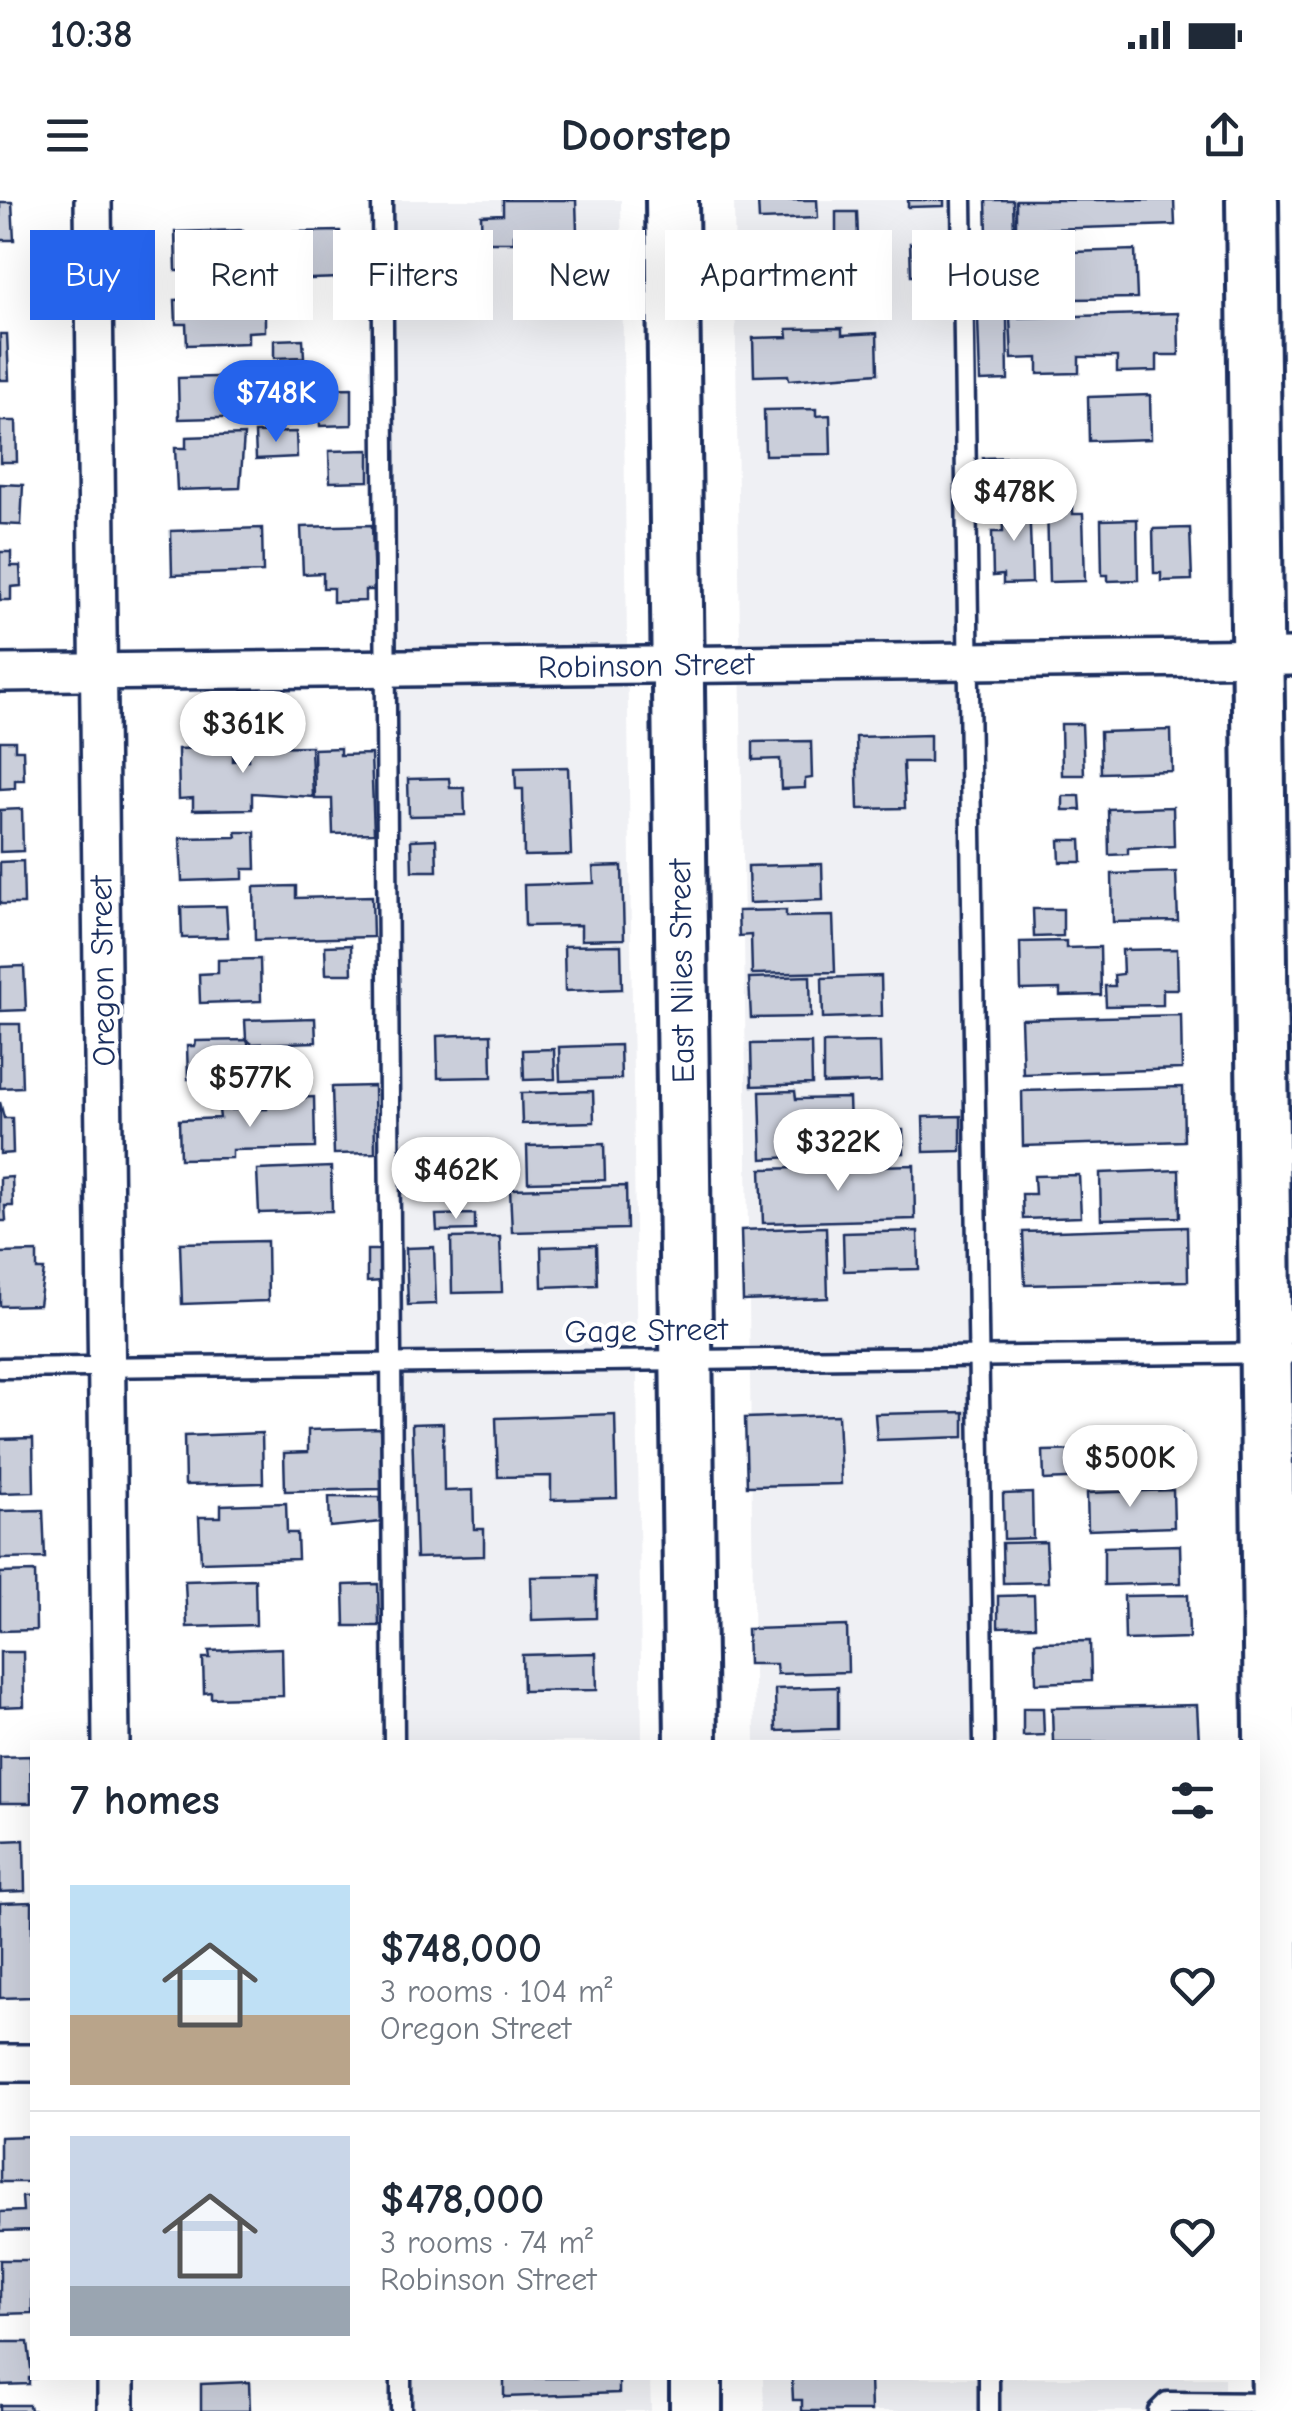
<!DOCTYPE html>
<meta charset="utf-8">
<style>
body{margin:0;font-family:"Comic Neue",sans-serif;background:#f2f2f3;color:#1f2937;height:100vh;display:flex;flex-direction:column;font-size:38px;white-space:nowrap}
*{box-sizing:border-box;margin:0}
p{font-size:32px;color:#747a83}
.icon{flex:none;width:55px;height:55px;fill:none;stroke:currentColor;stroke-width:2;stroke-linecap:round;stroke-linejoin:round}
.map{position:relative;flex:1;overflow:hidden}
.side{position:absolute;left:30px;top:1540px;width:1230px;height:640px;display:flex;flex-direction:column;background:#fff;border-radius:0px;box-shadow:0 10px 40px #0002}
.side>*{flex:none}
.guide{position:absolute;left:30px;top:30px;width:1232px;height:90px;display:flex;gap:20px}
.price{position:absolute;translate:-50% -85px;padding:0 22px;border-radius:35px;background:#fff;color:#222;font-size:32px;line-height:65px;filter:drop-shadow(0 2px 5px #0008)}
.price::after{content:'';position:absolute;left:50%;top:60px;width:30px;height:22px;margin-left:-15px;background:inherit;clip-path:polygon(0 0,100% 0,50% 100%)}
.price.current{background:#2563eb;color:#fff}
ul{padding:0;list-style:none}
li{display:flex;align-items:center;gap:30px;height:250px;padding:0 40px}
li+li{border-top:2px solid #e0e1e3}
li span{display:grid;place-items:center;flex:none;width:280px;height:200px;border-radius:0px;color:#555}
li>.icon{margin-inline-start:auto}
span .icon{width:120px;height:120px;fill:#fffc;stroke-width:1}
li b{font-size:42px}
h2{display:flex;justify-content:space-between;align-items:center;height:120px;padding:0 40px;font-size:42px}
.pill{padding:0 35px;border-radius:0px;background:#fff;box-shadow:0 10px 40px #0002;font-size:35px;line-height:90px}
.pill.current{background:#2563eb;color:#fff}
.status{display:flex;justify-content:space-between;align-items:center;height:70px;padding:0 50px;background:#fff;direction:ltr}
.status svg{height:28px;fill:currentColor}
header{display:flex;justify-content:space-between;align-items:center;height:130px;padding:0 40px;background:#fff;font-size:45px;font-weight:800}
.map>svg:first-child{display:block}
.built{fill:#eff0f4}
.building{fill:#caceda;stroke:#1b2f5e;stroke-width:2.5}
.lines{fill:none;stroke-linecap:round;stroke-linejoin:round}
.service-casing{stroke:#1b2f5e;stroke-width:25}
.minor-casing{stroke:#1b2f5e;stroke-width:42}
.secondary-casing{stroke:#1b2f5e;stroke-width:58}
.service{stroke:#fff;stroke-width:18}
.minor{stroke:#fff;stroke-width:35}
.secondary{stroke:#fff;stroke-width:50}
.labels{text-anchor:middle;stroke-width:8;stroke-linejoin:round;paint-order:stroke}
.street-label{font-size:32px;fill:#1b2f5e;stroke:#fff}
</style>
<div class="status"><b>10:38</b><svg viewBox="0 0 49 12"><path d="M0 12V9h3v3zM5 12V6h3v6zM10 12V3h3v9zM15 12V0h3v12zM26 1h20v11H26zM47 4h2v5h-2z"/></svg></div>
<header><svg class="icon" aria-label="menu" viewBox="0 0 24 24"><path d="M4 6h16M4 12h16M4 18h16"/></svg>Doorstep<svg class="icon" aria-label="share" viewBox="0 0 24 24"><path d="M12 15V3M7 8l5-5 5 5M5 13v7h14v-7"/></svg></header>
<div class="map">
<svg width="1292" height="2211" viewBox="0 0 1292 2211">
<rect width="100%" height="100%" fill="#fff"/>
<filter id="ink" filterUnits="userSpaceOnUse"><feTurbulence type="fractalNoise" baseFrequency=".01" numOctaves="2"/><feDisplacementMap in="SourceGraphic" scale="20" xChannelSelector="R" yChannelSelector="G"/><feConvolveMatrix kernelMatrix="1 2 1 2 8 2 1 2 1" color-interpolation-filters="sRGB"/></filter>
<g filter="url(#ink)">
<g class="built">
<path d="M390,0H621L642,1542H402Z"/>
<path d="M734,0H952L974,1542H755Z"/>
<path d="M408,2178H650L651,2211H408Z"/>
<path d="M763,2178H1224V2211H764Z"/>
</g>
<g class="building">
<path d="M503,0H576L577,32L514,34V42H482L481,15L503,14Z"/>
<path d="M758,0H817L818,18L759,20Z"/>
<path d="M908,0H944V6L908,7Z"/>
<path d="M986,0H1013L1014,33L987,34Z"/>
<path d="M1016,0H1174L1175,25L1016,30Z"/>
<path d="M0,2H12L14,40H0Z"/>
<path d="M836,12H857L858,38H836Z"/>
<path d="M243,30L245,79H228L229,85L188,86L187,71H176L175,32Z"/>
<path d="M340,31L341,78L248,81L246,33Z"/>
<path d="M948,42L949,75L911,76L910,43Z"/>
<path d="M617,48L618,110L569,111L568,68H557L556,50Z"/>
<path d="M1135,50L1137,98L1073,99L1072,52Z"/>
<path d="M818,56L819,102L759,104L757,58Z"/>
<path d="M265,97V131L248,132V143L187,145L186,124H176L175,100Z"/>
<path d="M1178,113L1179,155H1157V171L1117,172V157H1079V173L1038,174V158L1012,159L1010,118Z"/>
<path d="M978,118H1007L1008,180L980,181Z"/>
<path d="M842,128V135L877,133L878,173L789,180L788,175L754,176L753,138L788,137L787,129Z"/>
<path d="M0,134H7L9,180H0Z"/>
<path d="M303,139L304,157L274,158V140Z"/>
<path d="M256,176L257,217L179,219L178,178Z"/>
<path d="M352,188V225L320,226L318,189Z"/>
<path d="M1150,195L1151,239L1089,241L1088,197Z"/>
<path d="M816,209V216L830,215L831,254L765,255L764,210Z"/>
<path d="M0,221H16L17,262H0Z"/>
<path d="M296,232L297,257L256,259L255,233Z"/>
<path d="M244,235L240,288L177,290L175,248H186V237Z"/>
<path d="M369,250V281L330,282L329,251Z"/>
<path d="M1013,257V280L984,281L983,258Z"/>
<path d="M0,284L23,285L21,325L0,324Z"/>
<path d="M1029,300L1032,383L1003,384V375L993,376L992,332H1003L1002,301Z"/>
<path d="M1073,305V314H1083L1085,381L1049,382L1047,306Z"/>
<path d="M1137,319L1138,380L1108,381V375H1102L1101,320Z"/>
<path d="M372,325L374,390H365V401L333,402V388H323V373L303,374L301,327Z"/>
<path d="M262,328L263,372L172,375L171,331Z"/>
<path d="M1190,328L1192,380L1161,381V373H1154L1153,329Z"/>
<path d="M0,352H11V366H20L21,386L11,387V400H0Z"/>
<path d="M1061,524H1082L1084,575H1062Z"/>
<path d="M1171,530L1172,571L1101,573L1100,532Z"/>
<path d="M930,535V562H903L905,608L858,609L856,537Z"/>
<path d="M0,541H15V550H23L24,580H15V588L0,589Z"/>
<path d="M811,541L812,578L805,579V588L781,589L780,559L753,560V542Z"/>
<path d="M311,546L313,597L252,593V609L193,610V598L179,599L178,549L233,547V561L248,560V547Z"/>
<path d="M340,548V555L371,554L374,633L333,634L332,599H315L314,549Z"/>
<path d="M568,567L571,655L524,656L523,589H516L515,568Z"/>
<path d="M449,578L450,588H464L465,615L409,616L408,579Z"/>
<path d="M1063,596H1080L1081,610H1063Z"/>
<path d="M1173,607L1174,646L1128,648V654L1109,655L1108,609Z"/>
<path d="M22,609L23,651L0,652V610Z"/>
<path d="M236,632H255L256,669H243V679L182,681L180,638L237,637Z"/>
<path d="M436,639L437,671H412L411,640Z"/>
<path d="M1059,640H1081L1082,662H1060Z"/>
<path d="M23,661L24,704H0V662Z"/>
<path d="M822,664L823,700L749,703L748,666Z"/>
<path d="M622,666L624,739L581,740V725L525,726L524,685L594,683L593,667Z"/>
<path d="M1176,672L1178,721L1113,722L1112,674Z"/>
<path d="M296,686V698L372,696L373,737L255,740L254,687Z"/>
<path d="M226,706L228,737L182,738L181,707Z"/>
<path d="M1033,709H1063V736L1034,737Z"/>
<path d="M786,710V717L833,716L835,772L752,774L751,735L739,736L738,711Z"/>
<path d="M1066,741V748L1100,747L1101,795L1060,796V789L1021,790L1020,742Z"/>
<path d="M351,745L352,774H326L325,746Z"/>
<path d="M621,745L622,789L565,791L564,746Z"/>
<path d="M1177,749L1178,789H1163V805L1106,806L1105,786H1115L1114,775L1123,774L1122,750Z"/>
<path d="M260,759L261,801L200,803L199,774L218,773V760Z"/>
<path d="M24,766L26,810L0,811V767Z"/>
<path d="M810,776L811,817L751,818L749,778Z"/>
<path d="M881,776L882,816L823,818L822,778Z"/>
<path d="M1181,815L1182,869L1023,874L1021,819Z"/>
<path d="M315,818L316,842L252,844L246,839L245,820Z"/>
<path d="M0,824H20L22,887L0,888Z"/>
<path d="M491,834L492,877L438,878L437,836Z"/>
<path d="M248,840L249,884L197,885V879H188L187,846H195L196,841Z"/>
<path d="M880,842L881,882L823,884V843Z"/>
<path d="M811,843L812,884L752,886L751,844Z"/>
<path d="M620,845L621,879L560,881L559,847Z"/>
<path d="M554,849L555,879L524,880L523,850Z"/>
<path d="M374,886L375,953L334,954L332,887Z"/>
<path d="M1183,887L1184,941L1023,946L1022,891Z"/>
<path d="M593,891L594,922L522,924L521,893Z"/>
<path d="M795,891L796,899L849,898L851,953L762,959L760,892Z"/>
<path d="M314,897L315,948L232,950V958L180,959L179,920L220,918L219,910L267,909V899Z"/>
<path d="M0,902L4,918H12L13,953L0,954Z"/>
<path d="M961,916V951L924,952L923,917Z"/>
<path d="M903,930L904,953L879,954L878,931Z"/>
<path d="M604,944L605,980L528,982L527,946Z"/>
<path d="M914,965L915,1019L763,1023L761,969Z"/>
<path d="M331,967L332,1011L259,1013L257,970Z"/>
<path d="M1179,970L1180,1017L1101,1019L1100,973Z"/>
<path d="M1079,975L1081,1017L1023,1019L1022,994H1035L1034,976Z"/>
<path d="M12,977L13,1006H5L6,1021H0V978Z"/>
<path d="M626,986L627,1029L512,1032L510,989Z"/>
<path d="M475,1014V1030L437,1031L436,1015Z"/>
<path d="M826,1027L828,1098L743,1101L741,1030Z"/>
<path d="M1187,1027L1188,1081L1025,1085L1023,1032Z"/>
<path d="M918,1031L919,1069L844,1071L843,1033Z"/>
<path d="M500,1037L502,1092L452,1093L451,1038Z"/>
<path d="M267,1041L268,1101L182,1104L180,1043Z"/>
<path d="M596,1045L597,1085L542,1087L541,1047Z"/>
<path d="M434,1047L436,1104L408,1105L406,1048Z"/>
<path d="M367,1050H381L382,1081L367,1082Z"/>
<path d="M37,1052V1070H44L39,1105L0,1106V1053Z"/>
<path d="M964,1212V1237L877,1240L875,1214Z"/>
<path d="M615,1214L617,1298L551,1300V1276L498,1277L496,1218Z"/>
<path d="M838,1215L841,1284L747,1286L745,1218Z"/>
<path d="M443,1223L444,1291L473,1290L474,1329H484V1356L416,1358L412,1224Z"/>
<path d="M380,1228L382,1289L285,1291L284,1253L308,1252V1230Z"/>
<path d="M262,1233L263,1283L185,1285L184,1236Z"/>
<path d="M1181,1234L1183,1276L1107,1278L1106,1247L1117,1246L1116,1236Z"/>
<path d="M33,1238L34,1292L0,1293V1239Z"/>
<path d="M1087,1250L1088,1278L1044,1280L1043,1251Z"/>
<path d="M1173,1290L1174,1327L1088,1330L1087,1293Z"/>
<path d="M1032,1293L1033,1338L1004,1339L1003,1294Z"/>
<path d="M329,1297H380L381,1322L330,1327Z"/>
<path d="M286,1303L287,1333H297L298,1359L201,1362L199,1317H221V1305Z"/>
<path d="M43,1310L45,1358L0,1359V1311Z"/>
<path d="M1046,1342L1048,1382L1003,1383L1002,1343Z"/>
<path d="M1180,1345L1181,1383L1104,1385V1347Z"/>
<path d="M35,1372L36,1430L0,1431V1373Z"/>
<path d="M596,1376V1418L532,1420L531,1377Z"/>
<path d="M255,1379L256,1425L187,1427L185,1381Z"/>
<path d="M378,1384L379,1426H345L344,1385Z"/>
<path d="M1034,1395L1035,1426L998,1427V1396Z"/>
<path d="M1188,1395L1189,1438L1125,1440L1124,1396Z"/>
<path d="M847,1426L848,1472L777,1474L776,1464H748L747,1429Z"/>
<path d="M1090,1441L1091,1481L1036,1483L1035,1442Z"/>
<path d="M282,1448L283,1496L211,1498V1492L204,1493L203,1458H210L209,1451Z"/>
<path d="M0,1452H23L24,1506L0,1507Z"/>
<path d="M596,1453L597,1490L523,1491L522,1455Z"/>
<path d="M838,1487V1529L776,1531L775,1489Z"/>
<path d="M1197,1505L1199,1542H1053L1052,1508Z"/>
<path d="M1023,1508H1043L1044,1535L1023,1536Z"/>
<path d="M932,1540L933,1542H822Z"/>
<path d="M30,1556L31,1603H0V1557Z"/>
<path d="M24,1640L25,1691L0,1692V1641Z"/>
<path d="M32,1702V1797L0,1798V1703Z"/>
<path d="M32,1936V1982H0V1937Z"/>
<path d="M32,1996V2030L0,2031V2012L23,2011L22,1997Z"/>
<path d="M0,2060H32V2113L0,2114Z"/>
<path d="M0,2142H28L32,2178H37H29V2184L0,2185Z"/>
<path d="M504,2178H619V2193L504,2197Z"/>
<path d="M792,2178H870L871,2211H802V2200H793Z"/>
<path d="M249,2182L250,2211H201V2184Z"/>
<path d="M0,2205H29L30,2210L38,2211H0Z"/>
</g>
<g class="lines">
<defs>
<g id="service">
<path d="M382,0L394,1542"/>
<path d="M962,0L984,1542"/>
<path d="M0,1168L1292,1153"/>
<path d="M401,2178V2211"/>
<path d="M989,2178V2211"/>
<path d="M1158,2211L1167,2202L1277,2203"/>
</g>
<g id="minor">
<path d="M93,0L111,1542"/>
<path d="M0,473L1292,457"/>
<path d="M0,1863H32"/>
<path d="M116,2178V2211"/>
</g>
<g id="secondary">
<path d="M672,0L691,1542"/>
<path d="M1252,0L1278,2211"/>
<path d="M696,2178V2211"/>
</g>
</defs>
<use href="#service" class="service-casing"/>
<use href="#minor" class="minor-casing"/>
<use href="#secondary" class="secondary-casing"/>
<use href="#service" class="service"/>
<use href="#minor" class="minor"/>
<use href="#secondary" class="secondary"/>
</g>
</g>
<g class="labels">
<g class="street-label">
<text transform="translate(646 465) rotate(-1)" y="11">Robinson Street</text>
<text transform="translate(102 771) rotate(-91)" y="11">Oregon Street</text>
<text transform="translate(681 771) rotate(-91)" y="11">East Niles Street</text>
<text transform="translate(646 1130) rotate(-1)" y="11">Gage Street</text>
</g>
</g>
</svg>
<b class="price current" style="left:276px;top:245px">$748K</b>
<b class="price" style="left:1014px;top:344px">$478K</b>
<b class="price" style="left:243px;top:576px">$361K</b>
<b class="price" style="left:250px;top:930px">$577K</b>
<b class="price" style="left:838px;top:994px">$322K</b>
<b class="price" style="left:456px;top:1022px">$462K</b>
<b class="price" style="left:1130px;top:1310px">$500K</b>
<div class="guide">
<a class="pill current">Buy</a>
<a class="pill">Rent</a>
<a class="pill">Filters</a>
<a class="pill">New</a>
<a class="pill">Apartment</a>
<a class="pill">House</a>
</div>
<section class="side">
<h2>7 homes<svg class="icon" aria-label="filters" viewBox="0 0 24 24"><path d="M4 7h16M4 17h16"/><circle cx="9" cy="7" r="2"/><circle cx="15" cy="17" r="2"/></svg></h2>
<ul>
<li><span style="background:linear-gradient(#bfe0f5 65%,#b9a48a 0)"><svg class="icon" aria-label="home" viewBox="0 0 24 24"><path d="M3 11l9-7 9 7M6 9v11h12V9"/></svg></span><div><b>$748,000</b><p>3 rooms · 104 m²</p><p>Oregon Street</p></div><svg class="icon" aria-label="heart" viewBox="0 0 24 24"><path d="M12 20l-8-8c-3-5 5-10 8-4 3-6 11-1 8 4z"/></svg></li>
<li><span style="background:linear-gradient(#c9d6e8 75%,#9aa5b1 0)"><svg class="icon" aria-label="home" viewBox="0 0 24 24"><path d="M3 11l9-7 9 7M6 9v11h12V9"/></svg></span><div><b>$478,000</b><p>3 rooms · 74 m²</p><p>Robinson Street</p></div><svg class="icon" aria-label="heart" viewBox="0 0 24 24"><path d="M12 20l-8-8c-3-5 5-10 8-4 3-6 11-1 8 4z"/></svg></li>
</ul>
</section>
</div>
